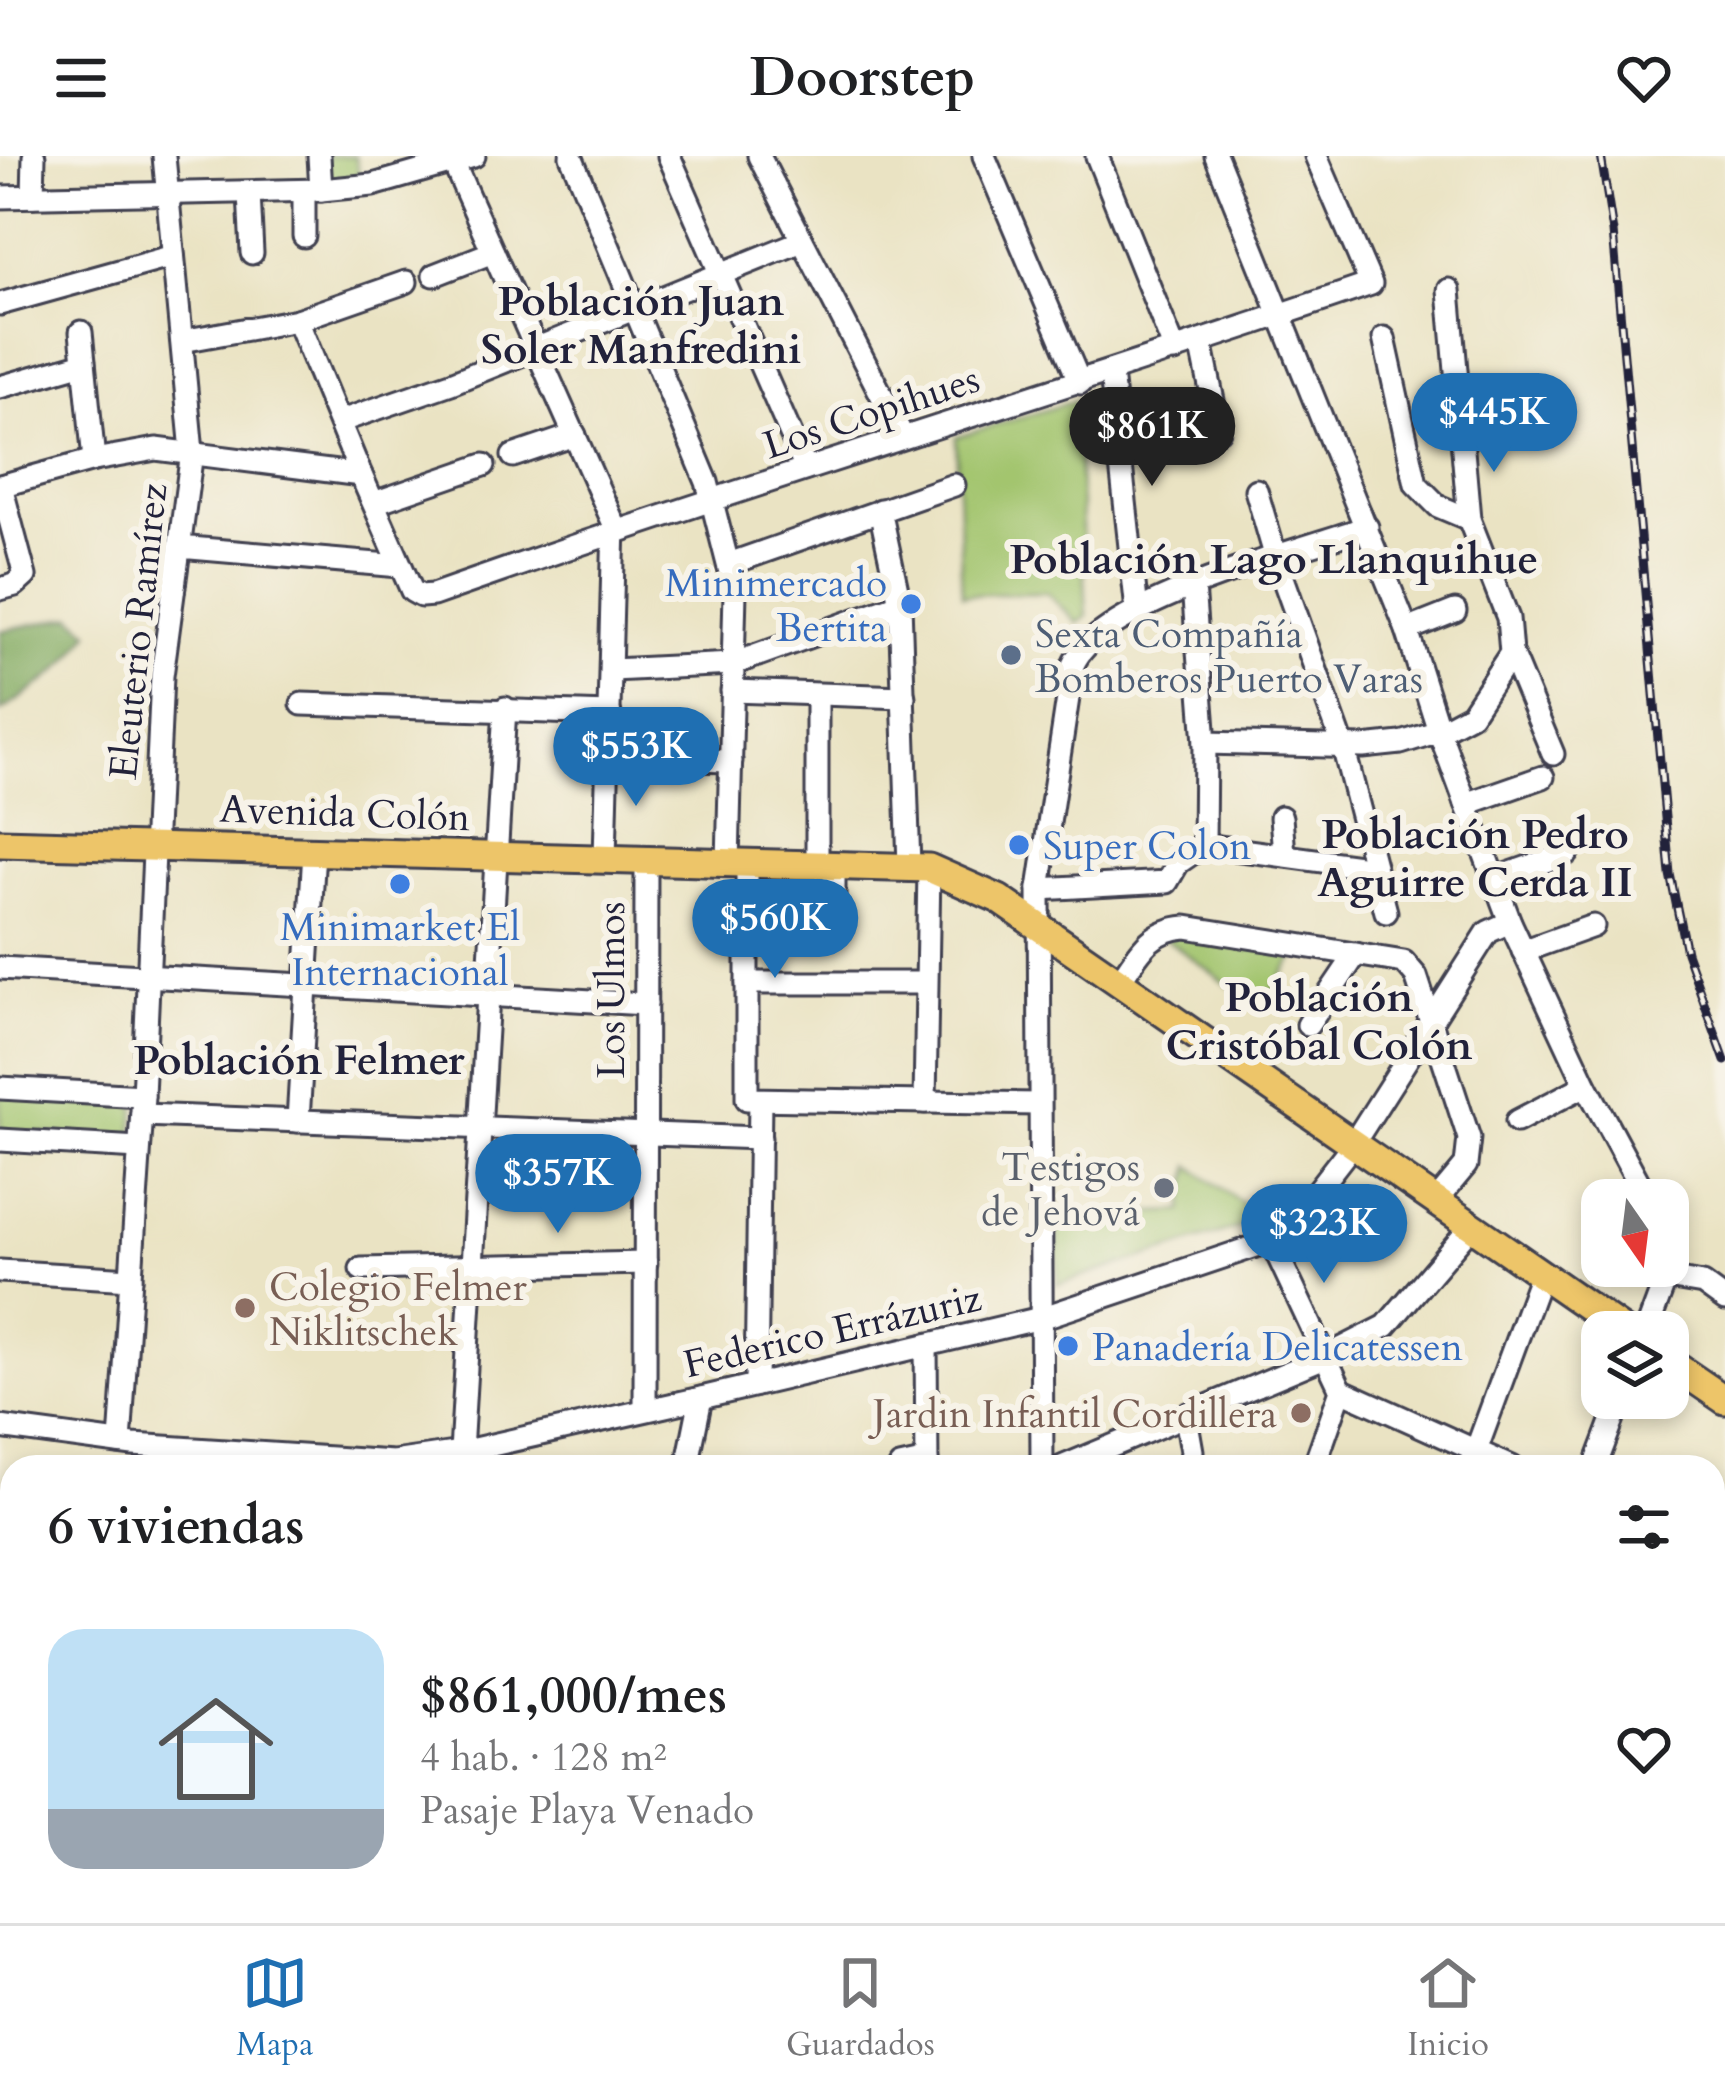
<!DOCTYPE html>
<html lang="es">
<meta charset="utf-8">
<style>
body{margin:0;font-family:Cardo,serif;background:#f2f2f2;color:#202124;height:100vh;display:flex;flex-direction:column;font-size:45px;white-space:nowrap}
*{box-sizing:border-box;margin:0}
p{font-size:39px;color:#757577}
.icon{flex:none;width:66px;height:66px;fill:none;stroke:currentColor;stroke-width:2;stroke-linecap:round;stroke-linejoin:round}
.map{position:relative;flex:1;overflow:hidden}
.drawer{position:absolute;left:0px;top:1299px;width:1725px;height:468px;display:flex;flex-direction:column;background:#fff;border-radius:36px 36px 0 0;box-shadow:0 6px 18px #0003}
.drawer>*{flex:none}
.needle{width:78px;rotate:166deg}
.tools{position:absolute;left:1581px;top:1023px;display:grid;gap:24px}
.tools a{display:grid;place-items:center;width:108px;height:108px;border-radius:24px;background:#fff;box-shadow:0 6px 18px #0003;font-size:60px}
.price{position:absolute;translate:-50% -102px;padding:0 27px;border-radius:42px;background:#1f6fb2;color:#fff;font-size:39px;line-height:78px;filter:drop-shadow(0 3px 6px #0008)}
.price::after{content:'';position:absolute;left:50%;top:72px;width:36px;height:27px;margin-left:-18px;background:inherit;clip-path:polygon(0 0,100% 0,50% 100%)}
.price.on{background:#222;color:#fff}
ul{padding:0;list-style:none}
li{display:flex;align-items:center;gap:36px;height:300px;padding:0 48px}
li span{display:grid;place-items:center;flex:none;width:336px;height:240px;border-radius:36px;color:#555}
li>.icon{margin-inline-start:auto}
span .icon{width:144px;height:144px;fill:#fffc;stroke-width:1}
li b{font-size:51px}
h2{display:flex;justify-content:space-between;align-items:center;height:144px;padding:0 48px;font-size:51px}
header{display:flex;justify-content:space-between;align-items:center;height:156px;padding:0 48px;background:#fff;font-size:54px;font-weight:600}
.dock{display:flex;justify-content:space-around;align-items:center;height:168px;border-top:3px solid #e0e0e0;background:#fff;font-size:33px;color:#757577}
.dock a{display:grid;justify-items:center;gap:6px}
.dock .on{color:#1f6fb2}
.map>svg:first-child{display:block}
.green{fill:#a3c56e;stroke:#627454;stroke-width:3}
.forest{fill:#82aa61;stroke:#52664e;stroke-width:3}
.lines{fill:none;stroke-linecap:round;stroke-linejoin:round}
.minor-casing{stroke:#403f4f;stroke-width:27}
.major-casing{stroke:#403f4f;stroke-width:33}
.minor{stroke:#fff;stroke-width:21}
.major{stroke:#edc569;stroke-width:27}
.rail-casing{stroke:#22223b;stroke-width:9}
.rail{stroke:#f7f3e8;stroke-width:4.5;stroke-dasharray:14;stroke-linecap:butt}
.shop-dot{fill:#3f7fe0;stroke:#f7f3e8;stroke-width:4.5}
.service-dot{fill:#5c6f8a;stroke:#f7f3e8;stroke-width:4.5}
.worship-dot{fill:#6b7280;stroke:#f7f3e8;stroke-width:4.5}
.education-dot{fill:#8d6e63;stroke:#f7f3e8;stroke-width:4.5}
.labels{text-anchor:middle;stroke-width:12;stroke-linejoin:round;paint-order:stroke}
.street-label{font-size:39px;fill:#22223b;stroke:#f7f3e8}
.shop-label{font-size:39px;fill:#366cbe;stroke:#f7f3e8;text-anchor:start}
.service-label{font-size:39px;fill:#4e5e75;stroke:#f7f3e8;text-anchor:start}
.worship-label{font-size:39px;fill:#5b616d;stroke:#f7f3e8;text-anchor:end}
.education-label{font-size:39px;fill:#785e54;stroke:#f7f3e8;text-anchor:start}
.neighbourhood-label{font-size:42px;font-weight:bold;fill:#22223b;stroke:#f7f3e8}
</style>
<header><svg class="icon" aria-label="menu" viewBox="0 0 24 24"><path d="M4 6h16M4 12h16M4 18h16"/></svg>Doorstep<svg class="icon" aria-label="heart" viewBox="0 0 24 24"><path d="M12 20l-8-8c-3-5 5-10 8-4 3-6 11-1 8 4z"/></svg></header>
<div class="map">
<svg width="1725" height="1767" viewBox="0 0 1725 1767">
<rect width="100%" height="100%" fill="#f7f3e8"/>
<filter id="ink" filterUnits="userSpaceOnUse"><feTurbulence type="fractalNoise" baseFrequency=".00833" numOctaves="2"/><feDisplacementMap in="SourceGraphic" scale="24" xChannelSelector="R" yChannelSelector="G"/><feConvolveMatrix kernelMatrix="1 2 1 2 8 2 1 2 1" color-interpolation-filters="sRGB"/></filter>
<filter id="wash" filterUnits="userSpaceOnUse"><feTurbulence type="fractalNoise" baseFrequency=".004" numOctaves="4" result="noise"/><feDisplacementMap in="SourceGraphic" scale="48" xChannelSelector="R" yChannelSelector="G"/><feGaussianBlur stdDeviation="2.7" result="paint"/><feColorMatrix in="noise" values="0 0 0 0 0 0 0 0 0 0 0 0 0 0 0 0 0 1.4 0 .05"/><feComposite in="paint" operator="in"/></filter>
<g filter="url(#wash)">
<rect width="100%" height="100%" fill="#eae3c3"/>
<g class="green">
<path d="M325,0H355L361,24L327,26Z"/>
<path d="M1075,245L1087,461L1077,467L1047,437L962,439L956,281Z"/>
<path d="M1185,775L1299,795L1260,852L1162,780Z"/>
<path d="M0,938L136,945L132,984L0,975Z"/>
<path d="M1191,1010L1258,1059L1241,1071L1057,1129L1058,1059L1183,1055Z"/>
</g>
<g class="forest">
<path d="M73,460L90,476C64,517 38,530 0,556V475Z"/>
<path d="M331,1755H582L580,1767H337Z"/>
</g>
</g>
<g filter="url(#ink)">
<g class="lines">
<defs>
<g id="minor">
<path d="M319,0L321,34"/>
<path d="M571,0L707,326L735,436L728,706"/>
<path d="M669,0L806,313"/>
<path d="M759,0L903,281"/>
<path d="M984,0L1080,227"/>
<path d="M1097,0L1175,195"/>
<path d="M1216,0L1407,474L1439,575L1510,766L1586,929L1648,1044"/>
<path d="M453,6L614,368L605,702"/>
<path d="M304,35V80"/>
<path d="M249,37L252,97"/>
<path d="M33,40L34,0"/>
<path d="M0,41L321,34L373,29L474,0"/>
<path d="M434,119L493,96"/>
<path d="M0,148L173,100"/>
<path d="M297,164L361,319"/>
<path d="M81,176L94,304"/>
<path d="M1384,182L1416,328L1438,350L1469,363"/>
<path d="M182,185L297,164L406,126"/>
<path d="M1201,186L1219,274"/>
<path d="M1111,217L1137,455"/>
<path d="M0,231L84,207"/>
<path d="M341,265L451,227L802,85"/>
<path d="M513,300L575,279"/>
<path d="M0,330L94,304L156,293L361,319L412,435L421,440L433,439C744,329 1059,235 1371,128L1316,0"/>
<path d="M1256,334L1276,402L1343,590L1386,756"/>
<path d="M374,347L484,309"/>
<path d="M880,354L900,448L909,710"/>
<path d="M179,391L400,410"/>
<path d="M729,408L954,329"/>
<path d="M1193,430L1205,587L1204,689"/>
<path d="M0,433L15,429L25,420L1,330"/>
<path d="M1407,474L1455,455"/>
<path d="M1511,497L1553,598"/>
<path d="M612,514L733,508L900,448"/>
<path d="M732,535L904,541"/>
<path d="M302,548L610,558"/>
<path d="M1205,587L1363,591L1401,587L1439,575L1471,558L1511,497L1508,462L1469,363L1449,134"/>
<path d="M609,602L731,605"/>
<path d="M1466,648L1543,621"/>
<path d="M1281,661L1284,698"/>
<path d="M1204,689L1374,712"/>
<path d="M747,706V943L1039,948"/>
<path d="M817,708V540"/>
<path d="M1494,723L1568,697"/>
<path d="M1039,733L1167,726L1178,707L1204,689"/>
<path d="M834,766V708"/>
<path d="M1523,795L1593,770"/>
<path d="M0,812L646,848"/>
<path d="M1120,825C1139,797 1149,774 1186,771L1404,806L1416,820L1469,982L1466,1009L1436,1045"/>
<path d="M747,827H926"/>
<path d="M1308,869L1356,798"/>
<path d="M0,932L143,940"/>
<path d="M925,946L929,712"/>
<path d="M142,959L760,982"/>
<path d="M298,965L314,695"/>
<path d="M1517,965L1586,929"/>
<path d="M0,984L139,992"/>
<path d="M1271,1085L1341,1234L1314,1311"/>
<path d="M361,1113L646,1107"/>
<path d="M0,1115L131,1123"/>
<path d="M1667,1122L1703,1128L1725,1144"/>
<path d="M1646,1176L1669,1114L1668,1084"/>
<path d="M926,1189L927,1311"/>
<path d="M756,1229L760,944"/>
<path d="M1341,1234L1512,1311"/>
<path d="M645,1253L646,703"/>
<path d="M1186,1261L1192,1295L1190,1311"/>
<path d="M0,1271L133,1289L393,1306L461,1296L701,1242L1041,1162L1271,1085L1290,1069L1353,988L1488,776L1510,766"/>
<path d="M120,1287L143,940L162,520L192,296L164,0"/>
<path d="M461,1296L505,552"/>
<path d="M687,1311L701,1242"/>
<path d="M900,1311L927,1305"/>
<path d="M1042,1311L1039,733L1073,509C1099,446 1301,394 1367,371"/>
<path d="M1062,1311L1327,1200L1386,1170L1472,1069"/>
<path d="M1470,1311L1541,1118"/>
<path d="M1595,1311L1621,1242"/>
<path d="M0,1359H12"/>
<path d="M1713,1432L1725,1440"/>
<path d="M1713,1494L1725,1474"/>
<path d="M0,1511H12"/>
<path d="M1713,1581L1725,1589"/>
<path d="M0,1637L12,1638"/>
<path d="M1713,1641L1725,1622"/>
<path d="M1713,1749L1725,1751"/>
<path d="M1018,1755L1032,1767"/>
<path d="M1419,1755L1451,1767"/>
<path d="M89,1767V1755"/>
<path d="M586,1767L589,1755"/>
<path d="M787,1767L789,1755"/>
<path d="M869,1767L872,1755"/>
<path d="M958,1767L961,1755"/>
<path d="M1296,1767L1300,1755"/>
<path d="M1548,1767L1555,1755"/>
</g>
<g id="major">
<path d="M0,687L929,712L999,743L1625,1176"/>
<path d="M1668,1205L1725,1244"/>
</g>
</defs>
<use href="#minor" class="minor-casing"/>
<use href="#major" class="major-casing"/>
<use href="#minor" class="minor"/>
<use href="#major" class="major"/>
<defs>
<path id="rail" d="M1601,0L1613,76L1670,718L1686,796L1725,905"/>
</defs>
<use href="#rail" class="rail-casing"/>
<use href="#rail" class="rail"/>
</g>
</g>
<g class="shop-dot">
<circle cx="911" cy="448" r="12"/>
<circle cx="1019" cy="689" r="12"/>
<circle cx="400" cy="728" r="12"/>
<circle cx="1068" cy="1190" r="12"/>
</g>
<circle class="service-dot" cx="1011" cy="499" r="12"/>
<circle class="worship-dot" cx="1164" cy="1032" r="12"/>
<g class="education-dot">
<circle cx="245" cy="1152" r="12"/>
<circle cx="1301" cy="1257" r="12"/>
</g>
<g class="labels">
<g class="street-label">
<text transform="translate(871 255) rotate(-18)" y="14">Los Copihues</text>
<text transform="translate(137 475) rotate(-84)" y="14">Eleuterio Ramírez</text>
<text transform="translate(345 656) rotate(2)" y="14">Avenida Colón</text>
<text transform="translate(610 834) rotate(-90)" y="14">Los Ulmos</text>
<text transform="translate(832 1174) rotate(-13)" y="14">Federico Errázuriz</text>
</g>
<g class="shop-label">
<text x="887" y="440" text-anchor="end">Minimercado<tspan x="887" dy="45">Bertita</tspan></text>
<text x="1043" y="703">Super Colon</text>
<text x="400" y="784" text-anchor="middle">Minimarket El<tspan x="400" dy="45">Internacional</tspan></text>
<text x="1092" y="1204">Panadería Delicatessen</text>
</g>
<g class="service-label">
<text x="1035" y="491">Sexta Compañía<tspan x="1035" dy="45">Bomberos Puerto Varas</tspan></text>
</g>
<g class="worship-label">
<text x="1140" y="1024">Testigos<tspan x="1140" dy="45">de Jehová</tspan></text>
</g>
<g class="education-label">
<text x="269" y="1144">Colegio Felmer<tspan x="269" dy="45">Niklitschek</tspan></text>
<text x="1277" y="1271" text-anchor="end">Jardin Infantil Cordillera</text>
</g>
<g class="neighbourhood-label">
<text x="641" y="159">Población Juan<tspan x="641" dy="48">Soler Manfredini</tspan></text>
<text x="1274" y="417">Población Lago Llanquihue</text>
<text x="1475" y="692">Población Pedro<tspan x="1475" dy="48">Aguirre Cerda II</tspan></text>
<text x="1319" y="855">Población<tspan x="1319" dy="48">Cristóbal Colón</tspan></text>
<text x="299" y="918">Población Felmer</text>
</g>
</g>
</svg>
<div class="tools">
<a><svg class="needle" viewBox="-14 -14 28 28"><path d="M0-13l5 13h-10z" fill="#e53935"/><path d="M0 13l5-13h-10z" fill="#757577"/></svg></a>
<a><svg class="icon" aria-label="layers" viewBox="0 0 24 24"><path d="M12 4l9 5-9 5-9-5zM3 14l9 5 9-5"/></svg></a>
</div>
<b class="price" style="left:1494px;top:319px">$445K</b>
<b class="price on" style="left:1152px;top:333px">$861K</b>
<b class="price" style="left:636px;top:653px">$553K</b>
<b class="price" style="left:775px;top:825px">$560K</b>
<b class="price" style="left:558px;top:1080px">$357K</b>
<b class="price" style="left:1324px;top:1130px">$323K</b>
<section class="drawer">
<h2>6 viviendas<svg class="icon" aria-label="filters" viewBox="0 0 24 24"><path d="M4 7h16M4 17h16"/><circle cx="9" cy="7" r="2"/><circle cx="15" cy="17" r="2"/></svg></h2>
<ul>
<li><span style="background:linear-gradient(#bfe0f5 75%,#9aa5b1 0)"><svg class="icon" aria-label="home" viewBox="0 0 24 24"><path d="M3 11l9-7 9 7M6 9v11h12V9"/></svg></span><div><b>$861,000/mes</b><p>4 hab. · 128 m²</p><p>Pasaje Playa Venado</p></div><svg class="icon" aria-label="heart" viewBox="0 0 24 24"><path d="M12 20l-8-8c-3-5 5-10 8-4 3-6 11-1 8 4z"/></svg></li>
</ul>
</section>
</div>
<nav class="dock">
<a class="on"><svg class="icon" aria-label="map" viewBox="0 0 24 24"><path d="M3 6l6-2 6 2 6-2v14l-6 2-6-2-6 2zM9 4v14M15 6v14"/></svg>Mapa</a>
<a><svg class="icon" aria-label="saved" viewBox="0 0 24 24"><path d="M7 4h10v16l-5-4-5 4z"/></svg>Guardados</a>
<a><svg class="icon" aria-label="home" viewBox="0 0 24 24"><path d="M3 11l9-7 9 7M6 9v11h12V9"/></svg>Inicio</a>
</nav>
